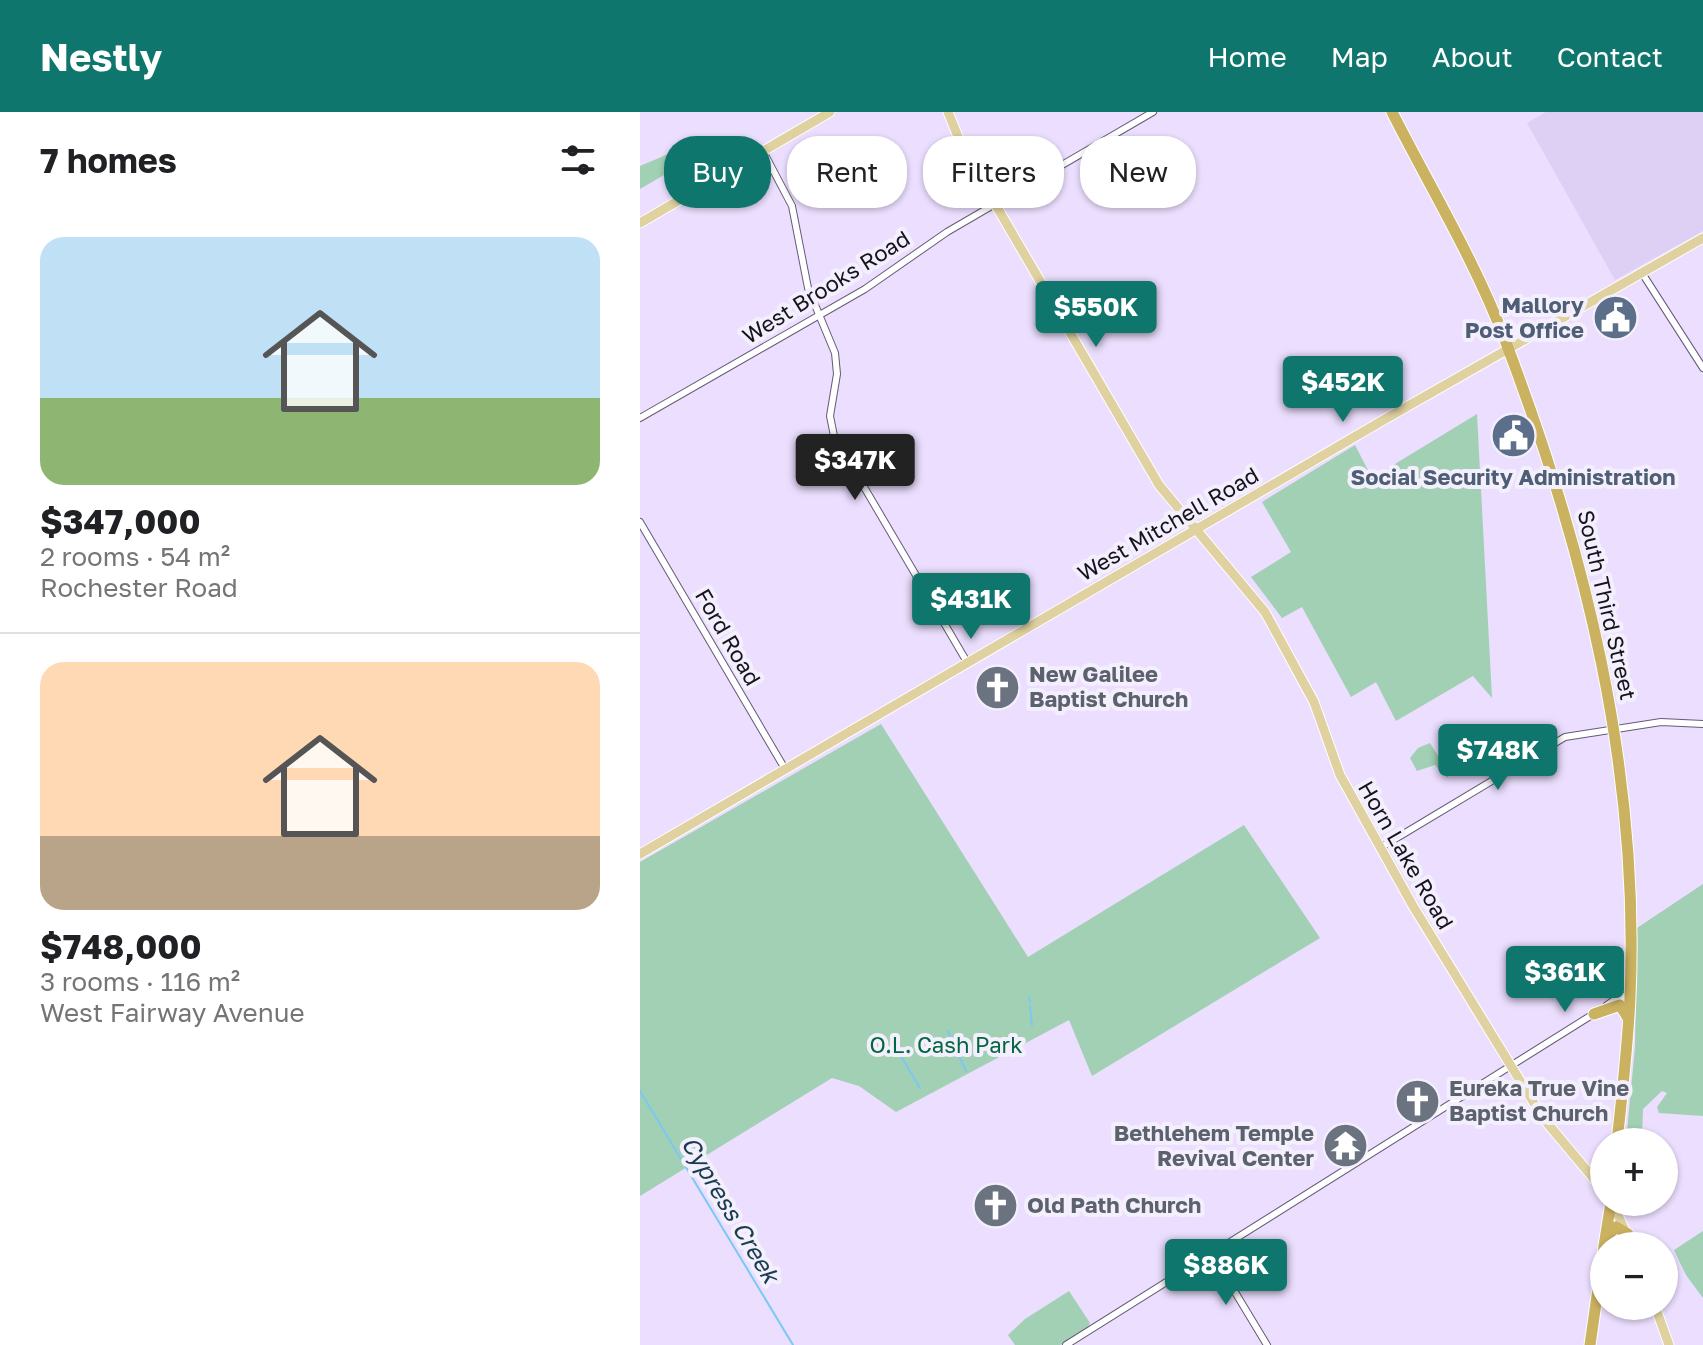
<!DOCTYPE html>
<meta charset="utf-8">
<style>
body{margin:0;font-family:"Golos Text",sans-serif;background:#f2f2f2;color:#202124;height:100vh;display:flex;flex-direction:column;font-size:30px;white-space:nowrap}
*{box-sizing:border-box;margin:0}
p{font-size:26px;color:#757577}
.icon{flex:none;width:44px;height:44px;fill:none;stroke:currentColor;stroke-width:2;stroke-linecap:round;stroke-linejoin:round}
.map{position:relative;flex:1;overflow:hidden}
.side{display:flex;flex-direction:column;background:#fff;width:640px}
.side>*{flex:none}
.guide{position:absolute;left:24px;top:24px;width:760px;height:72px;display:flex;gap:16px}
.buttons{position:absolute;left:950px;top:1016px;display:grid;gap:16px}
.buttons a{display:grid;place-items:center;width:88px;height:88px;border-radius:50%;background:#fff;box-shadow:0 2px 6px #0004;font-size:40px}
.price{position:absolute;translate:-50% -68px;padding:0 18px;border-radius:8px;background:#0f766e;color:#fff;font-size:26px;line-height:52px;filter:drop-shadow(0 2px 4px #0008)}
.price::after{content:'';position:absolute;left:50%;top:48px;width:24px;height:18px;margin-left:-12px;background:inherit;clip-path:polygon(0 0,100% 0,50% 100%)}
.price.selected{background:#222;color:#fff}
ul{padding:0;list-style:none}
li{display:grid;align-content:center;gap:16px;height:424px;padding:0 40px}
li+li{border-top:2px solid #e0e0e0}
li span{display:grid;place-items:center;height:248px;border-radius:24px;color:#555}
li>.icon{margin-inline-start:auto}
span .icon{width:144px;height:144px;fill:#fffc;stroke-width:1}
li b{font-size:34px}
h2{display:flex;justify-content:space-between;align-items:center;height:96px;padding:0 40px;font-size:34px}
.pill{padding:0 28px;border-radius:32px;background:#fff;box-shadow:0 2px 6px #0004;font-size:28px;line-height:72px}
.pill.selected{background:#0f766e;color:#fff}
header{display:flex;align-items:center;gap:48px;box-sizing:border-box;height:112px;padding:0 40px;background:#0f766e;color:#fff}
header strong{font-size:38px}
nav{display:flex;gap:44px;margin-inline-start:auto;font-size:28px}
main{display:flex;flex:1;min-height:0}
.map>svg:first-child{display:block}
.built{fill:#decff5}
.green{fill:#a2d0b4}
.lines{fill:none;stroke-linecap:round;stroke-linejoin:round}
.stream{stroke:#7ac8f4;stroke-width:2}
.minor-casing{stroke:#665b76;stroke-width:8}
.major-casing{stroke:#fff;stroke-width:11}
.highway-casing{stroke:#fff;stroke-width:13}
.minor{stroke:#fff;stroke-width:6}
.major{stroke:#e0d1a0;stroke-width:9}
.highway{stroke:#cbb261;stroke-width:11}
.labels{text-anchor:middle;stroke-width:8;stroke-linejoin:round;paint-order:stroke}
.street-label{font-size:22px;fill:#17131d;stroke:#f4effc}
.service-label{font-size:22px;font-weight:bold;fill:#4e5e75;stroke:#f4effc;text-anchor:end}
.worship-label{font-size:22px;font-weight:bold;fill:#5b616d;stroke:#f4effc;text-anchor:start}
.park-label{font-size:22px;fill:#02663e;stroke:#f4effc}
.water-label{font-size:24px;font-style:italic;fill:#193c4f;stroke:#f4effc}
</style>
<header>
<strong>Nestly</strong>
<nav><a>Home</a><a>Map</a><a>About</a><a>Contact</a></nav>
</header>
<main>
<section class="side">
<h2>7 homes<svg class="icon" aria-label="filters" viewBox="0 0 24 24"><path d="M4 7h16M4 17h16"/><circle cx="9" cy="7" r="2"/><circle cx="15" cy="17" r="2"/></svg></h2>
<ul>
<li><span style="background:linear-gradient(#bfe0f5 65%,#8fb573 0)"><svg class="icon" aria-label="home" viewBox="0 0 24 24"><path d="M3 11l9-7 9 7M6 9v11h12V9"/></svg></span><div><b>$347,000</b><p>2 rooms · 54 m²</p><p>Rochester Road</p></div></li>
<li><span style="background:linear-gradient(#ffd9b3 70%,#b9a48a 0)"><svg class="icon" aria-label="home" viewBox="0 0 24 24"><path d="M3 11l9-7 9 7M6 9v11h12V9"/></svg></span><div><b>$748,000</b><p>3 rooms · 116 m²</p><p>West Fairway Avenue</p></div></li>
</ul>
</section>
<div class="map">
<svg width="1063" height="1233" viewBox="0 0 1063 1233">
<rect width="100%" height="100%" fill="#ebdefe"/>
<path class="built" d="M906,0H1063V119L975,168L887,11Z"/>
<g class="green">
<path d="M40,37L48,49L0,77V54Z"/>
<path d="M837,302L852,586L833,564L756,609L736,570L711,585L662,495L642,506L611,465L651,440L622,390L715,333L732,366Z"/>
<path d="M241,612L388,845L604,713L680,826L452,964L429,908L256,1000L219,974L192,966L0,1084V750Z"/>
<path d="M790,631L808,660V666L795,653L777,659L770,646L778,636Z"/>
<path d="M1063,772V1004L1019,1001L1017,995L1027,981L1022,979L1003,997L1002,1024L1006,1030H986L995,935L997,816Z"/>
<path d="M1063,1119V1186L1046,1163L1034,1138Z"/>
<path d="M429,1179L450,1211L448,1215L420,1233H375L368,1223L385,1207Z"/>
</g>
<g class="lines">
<g class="stream">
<path d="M389,885L390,890"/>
<path d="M390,894L392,913"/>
<path d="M308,919L311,927"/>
<path d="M252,929L280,976"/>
<path d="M312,929L326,959"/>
<path d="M0,979L153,1233"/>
</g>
<defs>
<g id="minor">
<path d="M123,39L152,94L168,176L195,241L197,262L190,304L194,324L327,550"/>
<path d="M1002,161L1063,256"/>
<path d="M0,306L225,177L307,120L513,0"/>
<path d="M0,410L145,657"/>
<path d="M740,736L925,625L1021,610L1063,612"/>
<path d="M967,893L980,884H990"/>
<path d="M572,1142L627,1233"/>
<path d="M426,1233L955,901"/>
</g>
<g id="major">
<path d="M308,0L323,37L519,373L625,500L674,590L700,663L773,794L903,1006L964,1079"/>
<path d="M0,111L190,0"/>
<path d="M0,742L740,310L1063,126"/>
<path d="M972,1090L992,1134"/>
<path d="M1015,1194L1029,1233"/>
</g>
<g id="highway">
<path d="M752,0C790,75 835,149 865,228C945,438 1000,658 990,885C988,933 982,982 977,1030"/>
<path d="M954,902L980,893L988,906"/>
<path d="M966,1125L976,1115L988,1122"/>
<path d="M964,1134L971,1090"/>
<path d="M950,1233L964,1135"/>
</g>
</defs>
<use href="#minor" class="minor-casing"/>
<use href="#major" class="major-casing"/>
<use href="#highway" class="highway-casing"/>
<use href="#minor" class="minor"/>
<use href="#major" class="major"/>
<use href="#highway" class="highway"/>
</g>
<defs>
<symbol id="civic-disc" viewBox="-11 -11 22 22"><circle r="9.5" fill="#5c6f8a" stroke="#f4effc"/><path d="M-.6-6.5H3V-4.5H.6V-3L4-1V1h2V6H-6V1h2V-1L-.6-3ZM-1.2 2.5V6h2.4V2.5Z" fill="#fff"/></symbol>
<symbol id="church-disc" viewBox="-11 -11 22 22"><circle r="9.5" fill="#6b7280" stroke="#f4effc"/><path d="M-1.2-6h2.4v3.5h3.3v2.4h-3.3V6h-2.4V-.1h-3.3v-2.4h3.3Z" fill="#fff"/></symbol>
<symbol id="temple-disc" viewBox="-11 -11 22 22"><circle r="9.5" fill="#6b7280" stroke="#f4effc"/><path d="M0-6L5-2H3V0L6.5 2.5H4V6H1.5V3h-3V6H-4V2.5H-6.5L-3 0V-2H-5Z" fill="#fff"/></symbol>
</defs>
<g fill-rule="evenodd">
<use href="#civic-disc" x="950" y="180" width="51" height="51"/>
<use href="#civic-disc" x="848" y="298" width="51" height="51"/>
<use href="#church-disc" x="332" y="550" width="51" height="51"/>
<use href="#church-disc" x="752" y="964" width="51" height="51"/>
<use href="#temple-disc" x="680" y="1008" width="51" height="51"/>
<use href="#church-disc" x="330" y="1068" width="51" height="51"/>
</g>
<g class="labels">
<g class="street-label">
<text transform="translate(186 175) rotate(-32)" y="8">West Brooks Road</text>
<text transform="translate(528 412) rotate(-30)" y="8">West Mitchell Road</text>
<text transform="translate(967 493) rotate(77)" y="8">South Third Street</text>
<text transform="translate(88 525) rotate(60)" y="8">Ford Road</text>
<text transform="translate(766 743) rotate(60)" y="8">Horn Lake Road</text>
</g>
<g class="service-label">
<text x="944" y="201">Mallory<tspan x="944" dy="25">Post Office</tspan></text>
<text x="873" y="373" text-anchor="middle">Social Security Administration</text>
</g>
<g class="worship-label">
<text x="389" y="570">New Galilee<tspan x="389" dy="25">Baptist Church</tspan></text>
<text x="809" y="984">Eureka True Vine<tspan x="809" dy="25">Baptist Church</tspan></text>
<text x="674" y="1029" text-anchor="end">Bethlehem Temple<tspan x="674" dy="25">Revival Center</tspan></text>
<text x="387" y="1101">Old Path Church</text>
</g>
<g class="park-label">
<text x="306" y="941">O.L. Cash Park</text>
</g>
<g class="water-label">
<text transform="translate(90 1098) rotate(59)" y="8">Cypress Creek</text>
</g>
</g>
</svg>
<div class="buttons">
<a>+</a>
<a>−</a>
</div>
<b class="price" style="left:456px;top:237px">$550K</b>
<b class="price" style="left:703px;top:312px">$452K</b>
<b class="price selected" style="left:215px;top:390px">$347K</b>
<b class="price" style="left:331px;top:529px">$431K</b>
<b class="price" style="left:858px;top:680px">$748K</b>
<b class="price" style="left:925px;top:902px">$361K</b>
<b class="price" style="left:586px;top:1195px">$886K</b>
<div class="guide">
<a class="pill selected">Buy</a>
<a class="pill">Rent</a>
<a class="pill">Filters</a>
<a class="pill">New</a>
</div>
</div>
</main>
